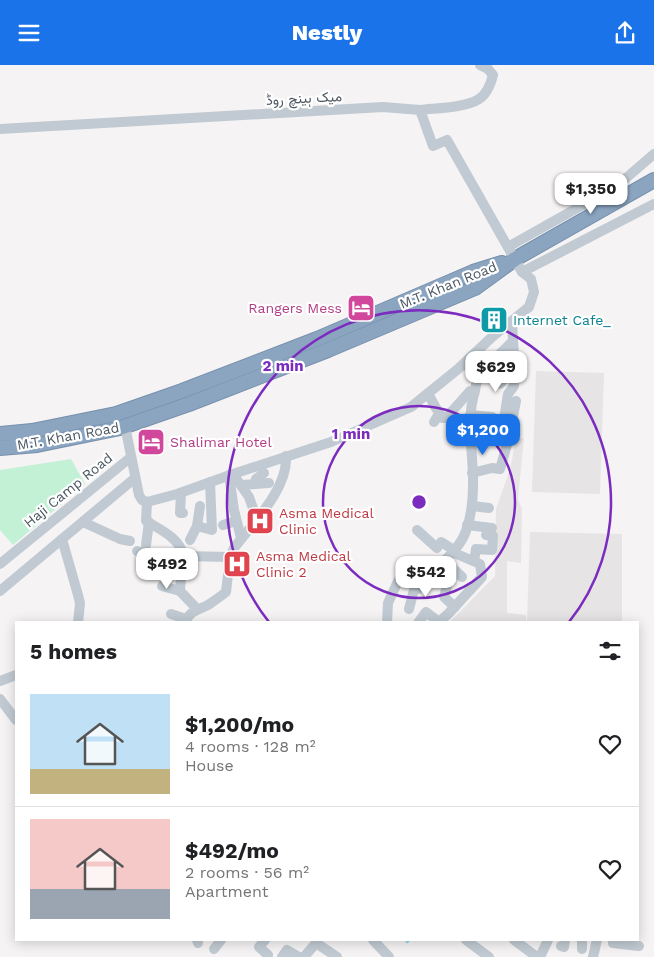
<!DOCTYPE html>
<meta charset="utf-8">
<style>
body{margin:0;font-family:"Work Sans",Vazirmatn,sans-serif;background:#f6f6f6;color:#202124;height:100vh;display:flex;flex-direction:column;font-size:19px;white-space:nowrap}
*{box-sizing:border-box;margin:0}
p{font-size:16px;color:#757577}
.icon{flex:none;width:28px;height:28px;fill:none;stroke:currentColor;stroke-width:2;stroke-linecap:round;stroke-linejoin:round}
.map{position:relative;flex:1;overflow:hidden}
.panel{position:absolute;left:15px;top:556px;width:624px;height:320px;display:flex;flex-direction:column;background:#fff;border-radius:0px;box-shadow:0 2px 12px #0003}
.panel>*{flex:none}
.price{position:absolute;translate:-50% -42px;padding:0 11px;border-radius:10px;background:#fff;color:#222;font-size:16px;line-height:32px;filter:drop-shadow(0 1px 2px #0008)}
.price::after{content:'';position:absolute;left:50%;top:30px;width:15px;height:11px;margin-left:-8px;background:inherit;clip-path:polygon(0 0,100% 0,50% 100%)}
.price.current{background:#1a73e8;color:#fff}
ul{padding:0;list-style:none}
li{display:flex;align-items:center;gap:15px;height:125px;padding:0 15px}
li+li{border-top:1px solid #e0e0e0}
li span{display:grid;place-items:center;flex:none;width:140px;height:100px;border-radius:0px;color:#555}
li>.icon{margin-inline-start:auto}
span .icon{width:60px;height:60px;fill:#fffc;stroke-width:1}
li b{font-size:21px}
h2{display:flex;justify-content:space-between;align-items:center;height:60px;padding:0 15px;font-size:21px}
header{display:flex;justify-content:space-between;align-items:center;height:65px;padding:0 15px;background:#1a73e8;color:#fff;font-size:22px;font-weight:800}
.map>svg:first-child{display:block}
.education{fill:#e6e4e5}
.green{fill:#c3f1d5}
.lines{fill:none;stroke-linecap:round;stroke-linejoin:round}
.stream{stroke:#90daee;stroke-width:2.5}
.highway-casing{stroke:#7690ad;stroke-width:16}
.minor{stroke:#c1cad2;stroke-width:10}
.highway{stroke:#8ba5c1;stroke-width:14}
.ring{fill:none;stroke:#7b2cbf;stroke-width:2.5}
.labels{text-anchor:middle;stroke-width:4.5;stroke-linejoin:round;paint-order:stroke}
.street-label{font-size:14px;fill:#4a5661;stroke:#fff}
.hotel-label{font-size:14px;fill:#b23c85;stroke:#fff;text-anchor:end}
.culture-label{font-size:14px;fill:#0d838f;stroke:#fff;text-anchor:start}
.health-label{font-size:14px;fill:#be3a42;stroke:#fff;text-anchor:start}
.centre{fill:#7b2cbf;stroke:#fff;stroke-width:2.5}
.ring-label{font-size:15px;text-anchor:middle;font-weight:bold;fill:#7b2cbf;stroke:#fff;stroke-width:4.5;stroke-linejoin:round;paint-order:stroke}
</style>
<header><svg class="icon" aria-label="menu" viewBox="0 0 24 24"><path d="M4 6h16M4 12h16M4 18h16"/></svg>Nestly<svg class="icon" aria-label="share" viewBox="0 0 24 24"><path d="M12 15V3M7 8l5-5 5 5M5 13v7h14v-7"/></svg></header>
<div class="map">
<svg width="654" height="892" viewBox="0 0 654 892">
<rect width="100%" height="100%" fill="#f5f3f3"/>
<g class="education">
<path d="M536,306L604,308L600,429L532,427Z"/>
<path d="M524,373L518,434L522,444L521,498L507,496V548L526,550V557L449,558L495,511L496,444L510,404L516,375Z"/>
<path d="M530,467L622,469V557H527Z"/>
</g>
<path class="green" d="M71,394L85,419L13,480L0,465V405Z"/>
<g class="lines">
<path class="stream" d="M407,877L409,875"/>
<defs>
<g id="highway">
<path d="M0,369L32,366L116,349L182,326L317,274L473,207L502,198"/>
<path d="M0,383L37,380L120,363L189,339L328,285L475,223L515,194L654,115"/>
</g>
</defs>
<use href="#highway" class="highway-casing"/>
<g class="minor">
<path d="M420,45C436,43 465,43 479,34C487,29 491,18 493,10L488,4L480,0"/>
<path d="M0,64L383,42L420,45L433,81L447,75L522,207L531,214L534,227L529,242L492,272L458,304L411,342L331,377L233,409L177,429L147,437L142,435L139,430L125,361"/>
<path d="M508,182L618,120L654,89"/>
<path d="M522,207L654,139"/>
<path d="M513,276L515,302"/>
<path d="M465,298L473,308"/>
<path d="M485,304L500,319L505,312H514V321L508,329L505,348"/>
<path d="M428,329C433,337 436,345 443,353"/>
<path d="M470,350L492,352"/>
<path d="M434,357L437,352L446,353L470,326L474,328"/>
<path d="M494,365L509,370"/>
<path d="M472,408L492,403L500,404L508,376L516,336"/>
<path d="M233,409L249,432L254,446L259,450"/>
<path d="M229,410L234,445L241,473"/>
<path d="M255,419L256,414L264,408"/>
<path d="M241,420L269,418"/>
<path d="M181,428L180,448H183"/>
<path d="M147,437L146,456C159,464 180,473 183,490C184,498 180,517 180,526L197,544"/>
<path d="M472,441L489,443"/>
<path d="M83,457L120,474L130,476"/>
<path d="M223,460L236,456"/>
<path d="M467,460L492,463"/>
<path d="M197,461L212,465L210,417"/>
<path d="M417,465L437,483"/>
<path d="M62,474L78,530L80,538L78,558"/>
<path d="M190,475L197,461L200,441"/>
<path d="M441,477L454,485"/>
<path d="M146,480L149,457"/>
<path d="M137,486L163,493V502"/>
<path d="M183,491L230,492"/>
<path d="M445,496L462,512"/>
<path d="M474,496L476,484L492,485L493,471L486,470"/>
<path d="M0,499L131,392"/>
<path d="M433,506L447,521L444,532L455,542"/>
<path d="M162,521L180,526"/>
<path d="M0,526L135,413"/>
<path d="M409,544L414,525L418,524C431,503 457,491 466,466C471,452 473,436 473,421C474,389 465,357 475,326C476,321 476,316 479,311C489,297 502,288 513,276L512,256"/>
<path d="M171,549L186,554"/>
<path d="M185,558C189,546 198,545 208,540C214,536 220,532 226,527L230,492L234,483C253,458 288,424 286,391"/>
<path d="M387,558L388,538L399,514"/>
<path d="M418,558L426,547L439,557"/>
<path d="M438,558L449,548L482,512L480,499L452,487"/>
<path d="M0,616L16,610"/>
<path d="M0,634L16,655"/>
<path d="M197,875L198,878"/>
<path d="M265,875L259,882L268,890L267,892"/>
<path d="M373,875L389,892"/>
<path d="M466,875L489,892"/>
<path d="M514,875L537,892"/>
<path d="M613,875V878L639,881"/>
<path d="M561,881L564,882L565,875"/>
<path d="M214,884L221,875"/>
<path d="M582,884V875"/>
<path d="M282,892L287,885L299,892"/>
<path d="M304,892L316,878L337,892"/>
<path d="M540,892L548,875"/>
<path d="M593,892L597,875"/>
</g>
<use href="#highway" class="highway"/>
</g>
<g class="ring">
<circle cx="419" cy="437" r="96"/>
<path d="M269 557A192 192 0 1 1 569 557"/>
</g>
<defs>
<symbol id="hotel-square" viewBox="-11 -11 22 22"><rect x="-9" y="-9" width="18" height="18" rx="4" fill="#d1479c" stroke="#fff"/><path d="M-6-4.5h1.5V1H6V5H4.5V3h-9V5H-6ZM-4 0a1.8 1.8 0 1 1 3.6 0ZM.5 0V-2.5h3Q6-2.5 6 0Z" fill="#fff"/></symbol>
<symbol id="building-square" viewBox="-11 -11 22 22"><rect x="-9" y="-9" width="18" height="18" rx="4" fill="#0f9aa8" stroke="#fff"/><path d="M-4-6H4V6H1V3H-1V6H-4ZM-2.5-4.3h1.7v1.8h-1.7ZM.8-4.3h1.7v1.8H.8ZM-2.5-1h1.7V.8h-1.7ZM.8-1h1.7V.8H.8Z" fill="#fff"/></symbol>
<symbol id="hospital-square" viewBox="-11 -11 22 22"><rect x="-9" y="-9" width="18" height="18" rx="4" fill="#e0444e" stroke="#fff"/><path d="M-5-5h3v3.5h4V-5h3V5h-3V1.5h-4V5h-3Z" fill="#fff"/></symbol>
</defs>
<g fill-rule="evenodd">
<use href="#hotel-square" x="345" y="227" width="32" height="32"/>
<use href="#building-square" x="478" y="239" width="32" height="32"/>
<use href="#hotel-square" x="135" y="361" width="32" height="32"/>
<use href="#hospital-square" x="244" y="440" width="32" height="32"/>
<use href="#hospital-square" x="221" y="483" width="32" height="32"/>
</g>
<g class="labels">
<g class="street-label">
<text transform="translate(304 33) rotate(-3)" y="5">میک ہینچ روڈ</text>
<text transform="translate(448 220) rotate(-22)" y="5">M.T. Khan Road</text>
<text transform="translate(68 371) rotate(-10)" y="5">M.T. Khan Road</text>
<text transform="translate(68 425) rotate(-39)" y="5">Haji Camp Road</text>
</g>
<g class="hotel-label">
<text x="342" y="248">Rangers Mess</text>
<text x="170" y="382" text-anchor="start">Shalimar Hotel</text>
</g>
<g class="culture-label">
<text x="513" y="260">Internet Cafe_</text>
</g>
<g class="health-label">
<text x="279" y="453">Asma Medical<tspan x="279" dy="16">Clinic</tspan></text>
<text x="256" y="496">Asma Medical<tspan x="256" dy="16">Clinic 2</tspan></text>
</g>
</g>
<circle cx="419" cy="437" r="8" class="centre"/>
<g class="ring-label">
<text x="283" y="306">2 min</text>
<text x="351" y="374">1 min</text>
</g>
</svg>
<b class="price" style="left:591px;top:150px">$1,350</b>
<b class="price" style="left:496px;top:328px">$629</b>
<b class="price current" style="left:483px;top:391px">$1,200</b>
<b class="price" style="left:167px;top:525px">$492</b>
<b class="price" style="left:426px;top:533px">$542</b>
<section class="panel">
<h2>5 homes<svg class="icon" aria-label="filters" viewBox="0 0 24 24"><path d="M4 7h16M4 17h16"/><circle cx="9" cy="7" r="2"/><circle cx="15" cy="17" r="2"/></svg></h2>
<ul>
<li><span style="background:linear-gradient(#bfe0f5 75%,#c2b280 0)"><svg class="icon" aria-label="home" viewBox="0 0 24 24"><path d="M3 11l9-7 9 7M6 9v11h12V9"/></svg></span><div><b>$1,200/mo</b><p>4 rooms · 128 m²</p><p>House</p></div><svg class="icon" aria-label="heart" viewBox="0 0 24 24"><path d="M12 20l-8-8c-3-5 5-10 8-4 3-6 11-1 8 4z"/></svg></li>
<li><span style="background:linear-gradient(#f6c9c9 70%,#9aa5b1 0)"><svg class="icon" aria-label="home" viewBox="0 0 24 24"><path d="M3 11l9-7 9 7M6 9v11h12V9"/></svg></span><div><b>$492/mo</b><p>2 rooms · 56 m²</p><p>Apartment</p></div><svg class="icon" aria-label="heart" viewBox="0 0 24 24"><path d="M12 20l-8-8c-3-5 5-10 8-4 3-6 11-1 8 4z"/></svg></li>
</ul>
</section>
</div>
